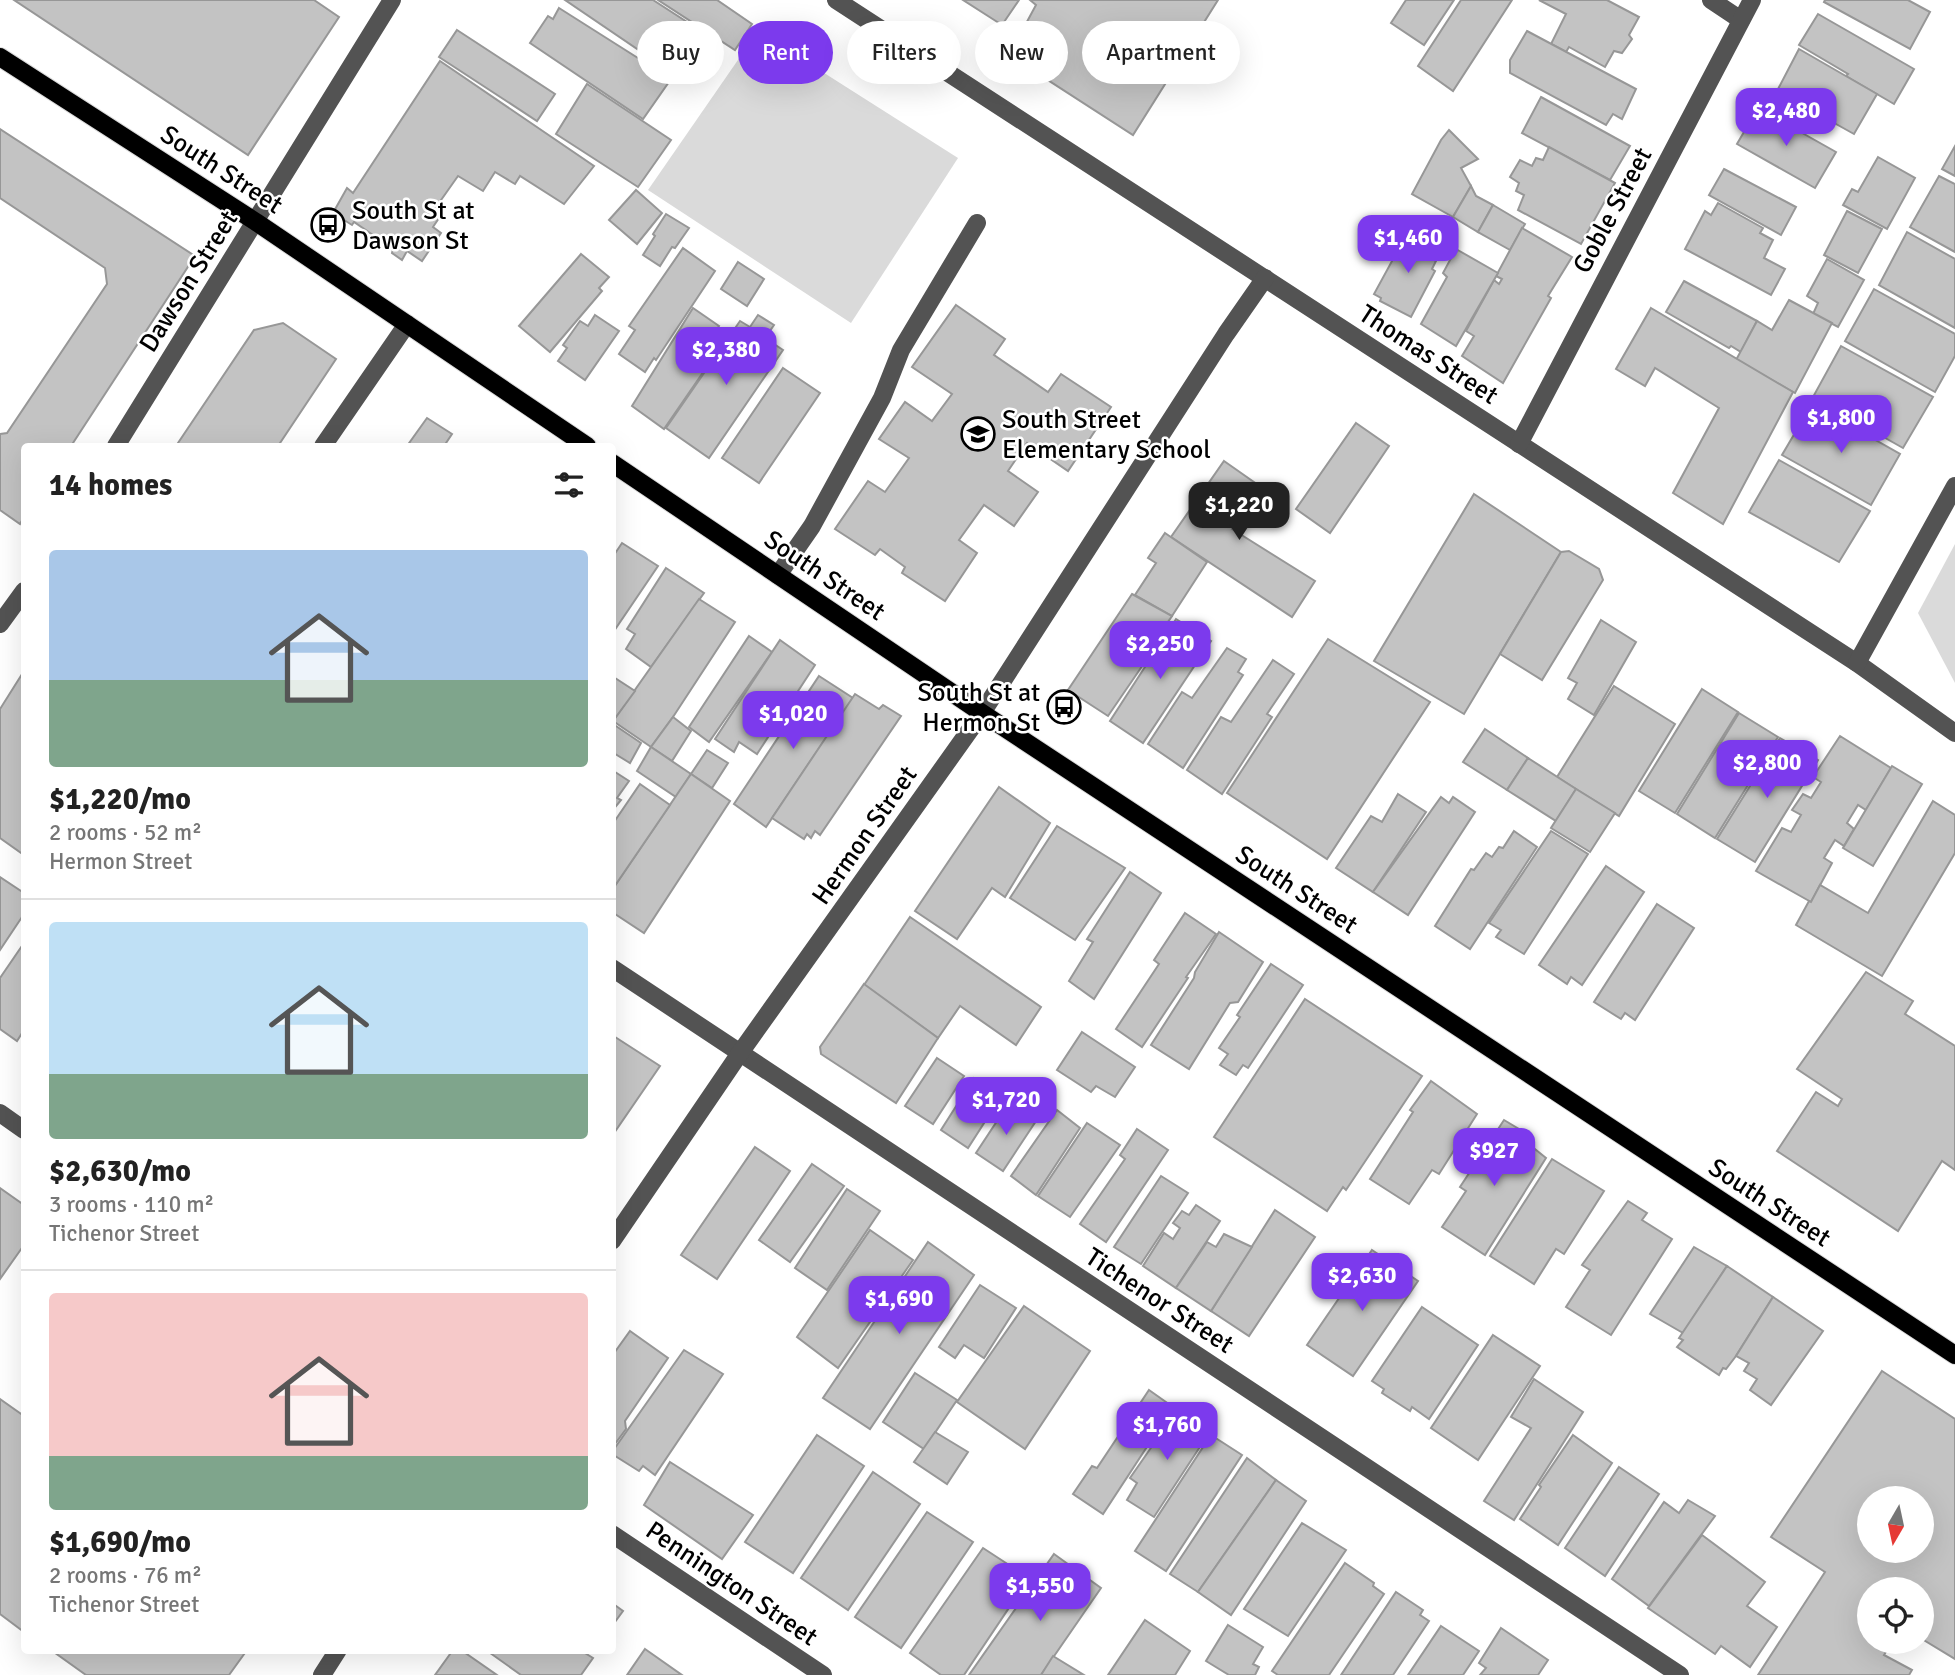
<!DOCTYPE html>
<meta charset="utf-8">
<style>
body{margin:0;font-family:Signika,sans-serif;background:#f6f6f6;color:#222;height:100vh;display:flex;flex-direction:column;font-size:26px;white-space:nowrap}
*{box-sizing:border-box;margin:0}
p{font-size:23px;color:#767676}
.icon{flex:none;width:38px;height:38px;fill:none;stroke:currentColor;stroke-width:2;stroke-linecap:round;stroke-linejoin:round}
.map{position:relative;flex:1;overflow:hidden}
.panel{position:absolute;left:21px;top:443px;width:595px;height:1211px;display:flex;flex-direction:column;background:#fff;border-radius:7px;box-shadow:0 7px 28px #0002}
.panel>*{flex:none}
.top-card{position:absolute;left:637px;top:21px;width:665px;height:63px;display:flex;gap:14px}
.needle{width:46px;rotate:189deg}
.fabs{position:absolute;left:1857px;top:1486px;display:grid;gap:14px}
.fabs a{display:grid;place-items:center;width:77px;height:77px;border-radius:50%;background:#fff;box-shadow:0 7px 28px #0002;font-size:35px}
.price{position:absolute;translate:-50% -60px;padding:0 16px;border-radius:14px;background:#7c3aed;color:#fff;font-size:23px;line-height:46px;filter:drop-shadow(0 2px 4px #0008)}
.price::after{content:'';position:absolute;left:50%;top:42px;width:21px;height:16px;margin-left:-10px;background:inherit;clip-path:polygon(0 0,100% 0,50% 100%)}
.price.current{background:#222;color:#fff}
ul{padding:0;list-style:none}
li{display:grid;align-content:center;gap:14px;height:371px;padding:0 28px}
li+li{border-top:2px solid #e0e0e0}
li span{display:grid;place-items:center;height:217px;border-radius:7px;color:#555}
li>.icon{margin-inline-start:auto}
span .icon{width:126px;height:126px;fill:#fffc;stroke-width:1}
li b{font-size:30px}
h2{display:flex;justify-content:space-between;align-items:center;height:84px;padding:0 28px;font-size:30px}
.chip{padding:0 24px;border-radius:32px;background:#fff;box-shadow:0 7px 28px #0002;font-size:24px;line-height:63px}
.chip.current{background:#7c3aed;color:#fff}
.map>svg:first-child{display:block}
.green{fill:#dadada}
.building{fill:#c3c3c3;stroke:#979797;stroke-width:2;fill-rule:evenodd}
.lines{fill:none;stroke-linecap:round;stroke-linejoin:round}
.major-casing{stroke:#dbdbdb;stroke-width:20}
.minor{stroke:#535353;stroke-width:18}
.major{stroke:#000;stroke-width:18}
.labels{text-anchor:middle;stroke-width:5;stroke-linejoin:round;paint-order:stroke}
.street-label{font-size:26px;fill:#000;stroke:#fff}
.poi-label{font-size:26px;fill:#000;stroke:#fff;text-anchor:start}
</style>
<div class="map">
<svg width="1955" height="1675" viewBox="0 0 1955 1675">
<rect width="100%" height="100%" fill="#fff"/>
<g class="green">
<path d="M758,31L958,158L851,323L648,190Z"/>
<path d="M1955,544V683L1918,613Z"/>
</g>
<g class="building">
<path d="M14,0H314L339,17L248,155Z"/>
<path d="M565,0H653L701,31L674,74Z"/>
<path d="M658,0H717L752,24L735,50Z"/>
<path d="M963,0H1019L1002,25Z"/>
<path d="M1030,0H1218L1133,135L1009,55L1036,5Z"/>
<path d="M1406,0H1454L1424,45L1391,23Z"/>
<path d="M1461,0H1512L1453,91L1418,66Z"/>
<path d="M1607,0L1639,17L1629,35L1632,39L1622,53L1614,51L1605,67L1569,47L1566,52L1551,44L1566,14L1539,0Z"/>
<path d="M1825,0H1908L1930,12L1910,49L1824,2Z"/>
<path d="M559,8L671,79L643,119L530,43L548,16L553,19Z"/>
<path d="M1818,14L1914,69L1894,104L1846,76L1848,74L1799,45Z"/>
<path d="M457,30L555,94L537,121L439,57Z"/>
<path d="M1527,31L1636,89L1622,119L1613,114L1606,125L1510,73V60Z"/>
<path d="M1799,49L1877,94L1854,134L1777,91Z"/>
<path d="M440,61L594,166L564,204L520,176L515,184L495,172L483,191L458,176L434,210L441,215L433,227L441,233L422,261L407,251L402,260L392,253L393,249L354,222L352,225L333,213L347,188L353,193Z"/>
<path d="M587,84L671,140L638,187L556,134Z"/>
<path d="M1541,97L1630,146L1610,180L1522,133Z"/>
<path d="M1758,108L1836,152L1815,188L1737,144Z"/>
<path d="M0,129L195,256L71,446H24V517L20,524L0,510V434L7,433L107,284L105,268L0,198Z"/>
<path d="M1449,130L1478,159L1461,168L1471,186L1453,217L1412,194L1441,140Z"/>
<path d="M1955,146V176L1942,169Z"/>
<path d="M1549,147L1615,183L1581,244L1518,210L1524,195L1516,191L1519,183L1510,177L1520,160L1532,166L1536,158L1543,160Z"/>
<path d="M1878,157L1915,178L1887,229L1843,205L1852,189L1858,192Z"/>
<path d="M1724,169L1796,207L1781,235L1709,195Z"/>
<path d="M1939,176L1955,184V252L1910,227Z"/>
<path d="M1471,186L1476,196L1493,205L1478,232L1453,217Z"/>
<path d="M636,190L662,213L637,244L609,220Z"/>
<path d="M1718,203L1763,228L1760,233L1773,240L1764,258L1785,269L1771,295L1685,249L1705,211L1711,215Z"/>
<path d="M1493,205L1525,224L1510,250L1478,232Z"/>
<path d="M1847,211L1882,229L1858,273L1824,255Z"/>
<path d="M666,214L689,228L675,248L672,247L660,266L643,255L655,236L653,234Z"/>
<path d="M1522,228L1572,257L1548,296L1551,298L1503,383L1462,356L1474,336L1466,331L1494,280L1499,284L1502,279L1496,276Z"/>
<path d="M1409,230L1437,245L1430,258L1436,261L1432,269L1435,271L1411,317L1380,301L1381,298L1374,294Z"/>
<path d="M1907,232L1955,259V328L1879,285Z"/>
<path d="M683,248L715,271L656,360L654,358L645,372L619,354L635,330L629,326Z"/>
<path d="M1456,249L1498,273L1456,346L1421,324L1447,277L1443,273Z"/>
<path d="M581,254L609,277L599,288L602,291L550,352L519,326Z"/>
<path d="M1827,259L1864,280L1838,327L1813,314L1818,303L1807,296Z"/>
<path d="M738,262L764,279L747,306L721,289Z"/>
<path d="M1684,281L1757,321L1741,352L1731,346L1729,348L1666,312Z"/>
<path d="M1874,289L1955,334V356L1935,392L1845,341Z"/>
<path d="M1789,300L1832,323L1795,393L1736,360L1757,321L1772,330Z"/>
<path d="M956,305L1005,339L994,355L1048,392L1061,374L1111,407L1068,471L1027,443L1008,471L1038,492L1014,526L984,505L959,540L977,553L945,601L902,573L905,567L880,549L875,555L835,529L868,481L885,492L909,458L879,439L905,402L932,421L952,394L912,367Z"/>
<path d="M693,308L719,326L696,361L706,368L664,429L632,406Z"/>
<path d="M1651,308L1793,392L1723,524L1673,493L1719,408L1655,368L1645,386L1616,369Z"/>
<path d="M595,315L619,331L585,380L558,361L567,348L563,345L580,321L588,326Z"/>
<path d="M758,315L774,325L765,338L783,350L709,458L666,428L740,321L750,327Z"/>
<path d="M283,323L336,359L278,446H176L254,330Z"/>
<path d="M1841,346L1933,397L1903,448L1813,397Z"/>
<path d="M783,368L820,393L759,483L722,458Z"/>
<path d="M1812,404L1900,454L1871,505L1782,455Z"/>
<path d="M427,418L452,434L444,446H407Z"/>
<path d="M1356,423L1389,446L1330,533L1296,509Z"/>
<path d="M1779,460L1870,511L1839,562L1749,512Z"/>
<path d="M1224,461L1261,487L1232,529L1315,581L1292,617L1171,537Z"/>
<path d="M1474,494L1561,552L1464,714L1374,661Z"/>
<path d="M1165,533L1207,562L1172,616L1135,595L1156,563L1148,558Z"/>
<path d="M622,543L658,566L612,634V558Z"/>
<path d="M1569,551L1599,569L1603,580L1542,680L1500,654L1561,552Z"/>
<path d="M666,568L704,593L651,667L626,649L635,634L627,629Z"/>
<path d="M1132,594L1172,616L1146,654L1149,656L1108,716L1068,690Z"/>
<path d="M699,599L735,622L673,717L651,747L613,721Z"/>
<path d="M1176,619L1211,641L1143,743L1110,721Z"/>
<path d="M1601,620L1636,642L1594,715L1568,699L1577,683L1568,678Z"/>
<path d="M749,636L772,652L709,742L689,727Z"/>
<path d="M1328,639L1430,702L1327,859L1227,793Z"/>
<path d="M780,640L815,665L757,754L739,742L734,752L715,739Z"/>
<path d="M1227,648L1246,659L1238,672L1243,675L1183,768L1148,744L1182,692L1192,698Z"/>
<path d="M1273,660L1294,674L1267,714L1272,717L1222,794L1187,770L1221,717L1231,722Z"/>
<path d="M24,671V855L0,838V709Z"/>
<path d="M612,676L635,691L613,721H612Z"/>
<path d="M819,676L853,698L766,827L734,804Z"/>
<path d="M1614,686L1675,724L1619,816L1557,777Z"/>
<path d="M1702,689L1738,712L1675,813L1639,791Z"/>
<path d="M855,694L879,709L883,705L901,716L820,835L815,831L811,838L807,834L804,839L772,818Z"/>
<path d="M1739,713L1778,737L1715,838L1677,814Z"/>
<path d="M673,717L691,731L672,761L651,747Z"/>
<path d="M613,724L641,743L630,763L612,752Z"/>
<path d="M1485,729L1528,758L1507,790L1463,762Z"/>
<path d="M1840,736L1891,768L1866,810L1858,805L1847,823L1854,829L1844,846L1835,840L1824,858L1832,863L1811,902L1756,871L1782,828L1791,832L1801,815L1792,810L1803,794L1811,798L1821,782L1813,777Z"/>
<path d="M1780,738L1818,760L1755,862L1717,839Z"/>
<path d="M651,747L691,774L676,797L637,771Z"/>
<path d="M707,750L728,763L712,788L691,774Z"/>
<path d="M1528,758L1576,789L1556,821L1507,790Z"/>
<path d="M1892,766L1922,784L1873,866L1843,848Z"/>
<path d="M612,770L629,781L617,798L621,800L612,811Z"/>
<path d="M691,774L730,801L644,933L612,912V890Z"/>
<path d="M640,784L670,805L612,890V825Z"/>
<path d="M999,787L1050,823L1005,897L992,888L957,939L915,911Z"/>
<path d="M1576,789L1615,813L1590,852L1551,828Z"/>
<path d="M1398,794L1426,812L1373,892L1336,868L1371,816L1382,822Z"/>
<path d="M1441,797L1449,803L1453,797L1475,812L1408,915L1373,892Z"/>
<path d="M1933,801L1955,815V853L1882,976L1796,925L1809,901L1811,902L1820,885L1868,913Z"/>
<path d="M1057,826L1125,868L1075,940L1010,898Z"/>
<path d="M1514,831L1537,847L1470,949L1435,926L1471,869L1474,870L1486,853L1492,857L1499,847L1503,848Z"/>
<path d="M1551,831L1588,854L1524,954L1496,937L1501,930L1489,923Z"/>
<path d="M1606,866L1644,892L1582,985L1571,977L1567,984L1539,965Z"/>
<path d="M1130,872L1161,893L1094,999L1069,981L1093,942L1087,939Z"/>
<path d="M0,877L24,893V914L0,950Z"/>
<path d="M1657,904L1694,928L1635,1020L1625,1013L1621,1019L1594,1002Z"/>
<path d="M1185,913L1216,934L1186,977L1188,978L1142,1047L1116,1029L1159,964L1154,960Z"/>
<path d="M910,917L1041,1007L1016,1045L960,1006L938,1038L864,985Z"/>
<path d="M1219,932L1263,962L1238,1002L1230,1003L1189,1069L1151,1045L1194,978L1195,972Z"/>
<path d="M24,943V1030L17,1041L0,1029V978Z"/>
<path d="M1271,964L1303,985L1248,1068L1243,1065L1236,1075L1220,1065L1228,1054L1219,1048L1240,1017L1237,1015Z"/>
<path d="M1866,972L1913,1001L1905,1014L1955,1046V1170L1942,1161L1898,1231L1777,1151L1816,1092L1838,1106L1842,1099L1797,1069Z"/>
<path d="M864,984L938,1038L896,1103L821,1054L820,1047Z"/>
<path d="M1305,999L1422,1076L1346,1190L1343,1187L1327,1211L1214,1137Z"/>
<path d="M1082,1032L1135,1067L1115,1097L1096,1086L1091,1092L1057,1070Z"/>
<path d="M612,1035L660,1066L612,1136Z"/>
<path d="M937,1058L964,1076L933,1124L905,1106Z"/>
<path d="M974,1078L1002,1095L968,1148L941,1130Z"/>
<path d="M1431,1081L1477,1114L1439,1174L1432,1170L1409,1204L1370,1179L1413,1112L1410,1110Z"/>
<path d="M1009,1103L1036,1121L1003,1171L976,1153Z"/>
<path d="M1057,1110L1080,1128L1036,1195L1011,1176Z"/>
<path d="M1504,1120L1524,1132L1520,1137L1546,1158L1485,1255L1442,1227L1466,1191L1460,1187Z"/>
<path d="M1087,1123L1120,1145L1070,1217L1038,1196Z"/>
<path d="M1137,1129L1168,1150L1106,1242L1080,1224L1125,1159L1120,1155Z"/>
<path d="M755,1147L790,1171L717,1279L681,1255Z"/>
<path d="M1552,1159L1604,1191L1564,1254L1556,1249L1534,1284L1490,1256Z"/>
<path d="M812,1164L844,1186L790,1262L759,1240Z"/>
<path d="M1161,1176L1188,1193L1141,1264L1114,1247Z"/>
<path d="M0,1188L24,1205V1245L0,1279Z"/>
<path d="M847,1189L880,1211L827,1290L795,1268Z"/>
<path d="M1628,1201L1647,1213L1642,1220L1672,1239L1611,1335L1566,1307L1590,1270L1582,1265Z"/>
<path d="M1196,1205L1220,1221L1176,1288L1143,1266L1164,1233L1173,1239L1180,1228L1173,1223L1182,1211L1189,1215Z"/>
<path d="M1275,1210L1315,1237L1249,1336L1211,1311Z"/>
<path d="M870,1230L913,1260L838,1368L797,1337Z"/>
<path d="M1224,1234L1252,1247L1211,1311L1176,1288L1207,1242L1216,1247Z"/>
<path d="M928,1242L974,1275L870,1429L823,1398Z"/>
<path d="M1694,1247L1727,1266L1683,1333L1650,1314Z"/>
<path d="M1372,1250L1418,1281L1353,1376L1307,1345Z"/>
<path d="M1727,1266L1773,1297L1736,1356L1726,1369L1723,1368L1719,1375L1677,1347L1683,1340L1679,1338Z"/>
<path d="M980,1285L1016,1308L984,1358L964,1345L955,1358L939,1347Z"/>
<path d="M1773,1297L1823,1331L1771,1405L1750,1390L1757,1379L1744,1371L1749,1363L1736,1356Z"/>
<path d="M1024,1306L1090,1351L1025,1449L957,1402Z"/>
<path d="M1422,1307L1478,1345L1429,1419L1412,1407L1410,1411L1382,1393L1384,1389L1372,1381Z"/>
<path d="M630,1331L668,1358L625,1421L626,1429L612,1448V1356Z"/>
<path d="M1493,1335L1540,1366L1478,1460L1431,1428Z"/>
<path d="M684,1350L723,1374L655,1475L643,1466L639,1471L612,1454V1452Z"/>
<path d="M1882,1371L1955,1419V1659L1922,1639V1589H1869V1642H1892L1884,1655L1912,1670L1909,1675H1758L1825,1572L1771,1537ZM1869,1498H1922V1550H1869Z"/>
<path d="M915,1373L957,1400L924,1449L883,1422Z"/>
<path d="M1534,1379L1583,1412L1514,1520L1484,1501L1531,1428L1511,1417Z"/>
<path d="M1149,1390L1173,1407L1103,1514L1073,1494L1092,1466L1097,1468Z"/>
<path d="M0,1399L24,1416V1632L0,1614Z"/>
<path d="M1178,1409L1211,1430L1154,1517L1127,1500L1137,1483L1130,1478Z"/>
<path d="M935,1432L968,1452L947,1484L914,1462Z"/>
<path d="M817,1435L864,1466L793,1573L745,1542Z"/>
<path d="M1211,1435L1242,1455L1166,1571L1135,1551Z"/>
<path d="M1573,1435L1612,1463L1558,1545L1520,1519L1541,1487L1539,1485Z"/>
<path d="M1247,1458L1276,1480L1198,1592L1170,1574Z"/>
<path d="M670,1462L753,1515L722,1559L644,1505Z"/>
<path d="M1619,1467L1659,1494L1605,1576L1565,1548Z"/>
<path d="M873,1472L920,1504L848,1610L801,1578Z"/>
<path d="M1276,1480L1306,1501L1231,1615L1198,1592Z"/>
<path d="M1688,1500L1715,1516L1649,1606L1612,1579L1664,1502L1679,1513Z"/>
<path d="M927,1512L973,1542L901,1648L855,1617Z"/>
<path d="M1302,1523L1346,1550L1288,1636L1244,1609Z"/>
<path d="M1702,1535L1765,1582L1747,1606L1777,1627L1750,1667L1721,1646L1715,1654L1648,1608Z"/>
<path d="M983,1548L1029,1578L964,1675H941L910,1653Z"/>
<path d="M1054,1554L1101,1588L1041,1675H969Z"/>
<path d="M1345,1563L1374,1583L1373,1586L1384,1594L1329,1675H1278L1272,1671Z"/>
<path d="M1396,1592L1423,1610L1420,1615L1429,1621L1393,1675H1341Z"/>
<path d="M612,1603L623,1611L612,1626Z"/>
<path d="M1145,1620L1190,1651L1175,1675H1108Z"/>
<path d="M1228,1625L1263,1647L1253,1664L1259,1667L1255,1675H1229L1206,1661Z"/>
<path d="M1441,1626L1479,1651L1463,1675H1408Z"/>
<path d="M1501,1628L1548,1660L1538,1675H1480L1486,1668L1479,1663Z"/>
<path d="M645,1649L682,1675H627Z"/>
<path d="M51,1650H247L229,1675H86Z"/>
<path d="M453,1650H461L497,1675H435Z"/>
<path d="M486,1650H580L593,1658L581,1675H521Z"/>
<path d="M1053,1656L1084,1675H1041Z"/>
</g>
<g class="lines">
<defs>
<g id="major">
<path d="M0,57L256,222L587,446"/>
<path d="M612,463L982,713L1955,1355"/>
</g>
</defs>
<use href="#major" class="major-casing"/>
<g class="minor">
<path d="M836,0L1857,663L1955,733"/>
<path d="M1711,0L1741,20"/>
<path d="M1519,444L1752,0"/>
<path d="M116,446L392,0"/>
<path d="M323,446L407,324"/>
<path d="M778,575L812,526L882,398L901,350L977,223"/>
<path d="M0,624L24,591"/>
<path d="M1857,663L1955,486"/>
<path d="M612,968L1680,1675"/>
<path d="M0,1113L24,1130"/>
<path d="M612,1241L740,1053L982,713L1226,334L1265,278"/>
<path d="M612,1534L823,1675"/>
<path d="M322,1675L338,1650"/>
</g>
<use href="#major" class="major"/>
</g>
<defs>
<symbol id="bus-ring" viewBox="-11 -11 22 22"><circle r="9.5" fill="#fff" stroke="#000" stroke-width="1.5"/><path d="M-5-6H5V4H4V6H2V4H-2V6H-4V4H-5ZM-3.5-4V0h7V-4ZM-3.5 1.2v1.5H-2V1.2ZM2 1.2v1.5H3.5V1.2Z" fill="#000"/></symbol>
<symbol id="school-ring" viewBox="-11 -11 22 22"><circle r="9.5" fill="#fff" stroke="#000" stroke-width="1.5"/><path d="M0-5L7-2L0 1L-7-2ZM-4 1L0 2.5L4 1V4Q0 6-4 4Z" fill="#000"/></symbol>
</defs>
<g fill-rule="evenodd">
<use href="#bus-ring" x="309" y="206" width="38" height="38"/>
<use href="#school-ring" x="959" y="415" width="38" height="38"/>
<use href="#bus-ring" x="1045" y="688" width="38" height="38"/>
</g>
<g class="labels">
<g class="street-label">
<text transform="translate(222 169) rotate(33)" y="9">South Street</text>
<text transform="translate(1612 210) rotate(-62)" y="9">Goble Street</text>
<text transform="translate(188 281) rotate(-58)" y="9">Dawson Street</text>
<text transform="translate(1429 354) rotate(33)" y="9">Thomas Street</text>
<text transform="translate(825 575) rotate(34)" y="9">South Street</text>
<text transform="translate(864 835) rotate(-55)" y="9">Hermon Street</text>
<text transform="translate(1297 889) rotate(33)" y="9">South Street</text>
<text transform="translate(1770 1202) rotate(33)" y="9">South Street</text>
<text transform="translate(1160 1300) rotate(33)" y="9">Tichenor Street</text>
<text transform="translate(732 1583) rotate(34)" y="9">Pennington Street</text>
</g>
<g class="poi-label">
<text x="352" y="219">South St at<tspan x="352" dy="30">Dawson St</tspan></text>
<text x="1002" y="428">South Street<tspan x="1002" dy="30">Elementary School</tspan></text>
<text x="1040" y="701" text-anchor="end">South St at<tspan x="1040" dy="30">Hermon St</tspan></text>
</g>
</g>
</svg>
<div class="fabs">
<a><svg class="needle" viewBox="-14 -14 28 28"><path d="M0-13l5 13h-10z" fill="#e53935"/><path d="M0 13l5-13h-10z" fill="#767676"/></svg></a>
<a><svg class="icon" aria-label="locate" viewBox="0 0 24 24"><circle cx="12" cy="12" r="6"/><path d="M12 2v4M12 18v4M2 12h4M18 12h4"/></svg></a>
</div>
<b class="price" style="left:1786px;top:148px">$2,480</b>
<b class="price" style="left:1408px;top:275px">$1,460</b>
<b class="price" style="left:726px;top:387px">$2,380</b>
<b class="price" style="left:1841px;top:455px">$1,800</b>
<b class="price current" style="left:1239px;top:542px">$1,220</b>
<b class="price" style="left:1160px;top:681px">$2,250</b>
<b class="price" style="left:793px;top:751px">$1,020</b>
<b class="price" style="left:1767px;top:800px">$2,800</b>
<b class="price" style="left:1006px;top:1137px">$1,720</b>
<b class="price" style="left:1494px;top:1188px">$927</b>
<b class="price" style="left:1362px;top:1313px">$2,630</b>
<b class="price" style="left:899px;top:1336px">$1,690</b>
<b class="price" style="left:1167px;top:1462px">$1,760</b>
<b class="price" style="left:1040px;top:1623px">$1,550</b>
<div class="top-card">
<a class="chip">Buy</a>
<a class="chip current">Rent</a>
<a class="chip">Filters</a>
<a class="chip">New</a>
<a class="chip">Apartment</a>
</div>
<section class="panel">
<h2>14 homes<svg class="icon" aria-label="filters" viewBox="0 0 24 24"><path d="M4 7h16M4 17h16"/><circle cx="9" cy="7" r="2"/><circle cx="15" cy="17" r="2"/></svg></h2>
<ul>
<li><span style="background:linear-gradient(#a9c7e8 60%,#7fa58c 0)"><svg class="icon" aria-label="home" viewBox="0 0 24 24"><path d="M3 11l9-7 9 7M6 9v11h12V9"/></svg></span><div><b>$1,220/mo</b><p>2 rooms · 52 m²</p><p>Hermon Street</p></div></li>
<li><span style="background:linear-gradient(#bfe0f5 70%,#7fa58c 0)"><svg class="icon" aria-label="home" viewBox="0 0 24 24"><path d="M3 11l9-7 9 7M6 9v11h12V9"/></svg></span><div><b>$2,630/mo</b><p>3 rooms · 110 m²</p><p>Tichenor Street</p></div></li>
<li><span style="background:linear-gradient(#f6c9c9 75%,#7fa58c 0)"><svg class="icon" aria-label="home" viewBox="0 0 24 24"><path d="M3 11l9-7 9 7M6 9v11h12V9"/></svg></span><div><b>$1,690/mo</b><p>2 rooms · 76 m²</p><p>Tichenor Street</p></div></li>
</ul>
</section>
</div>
